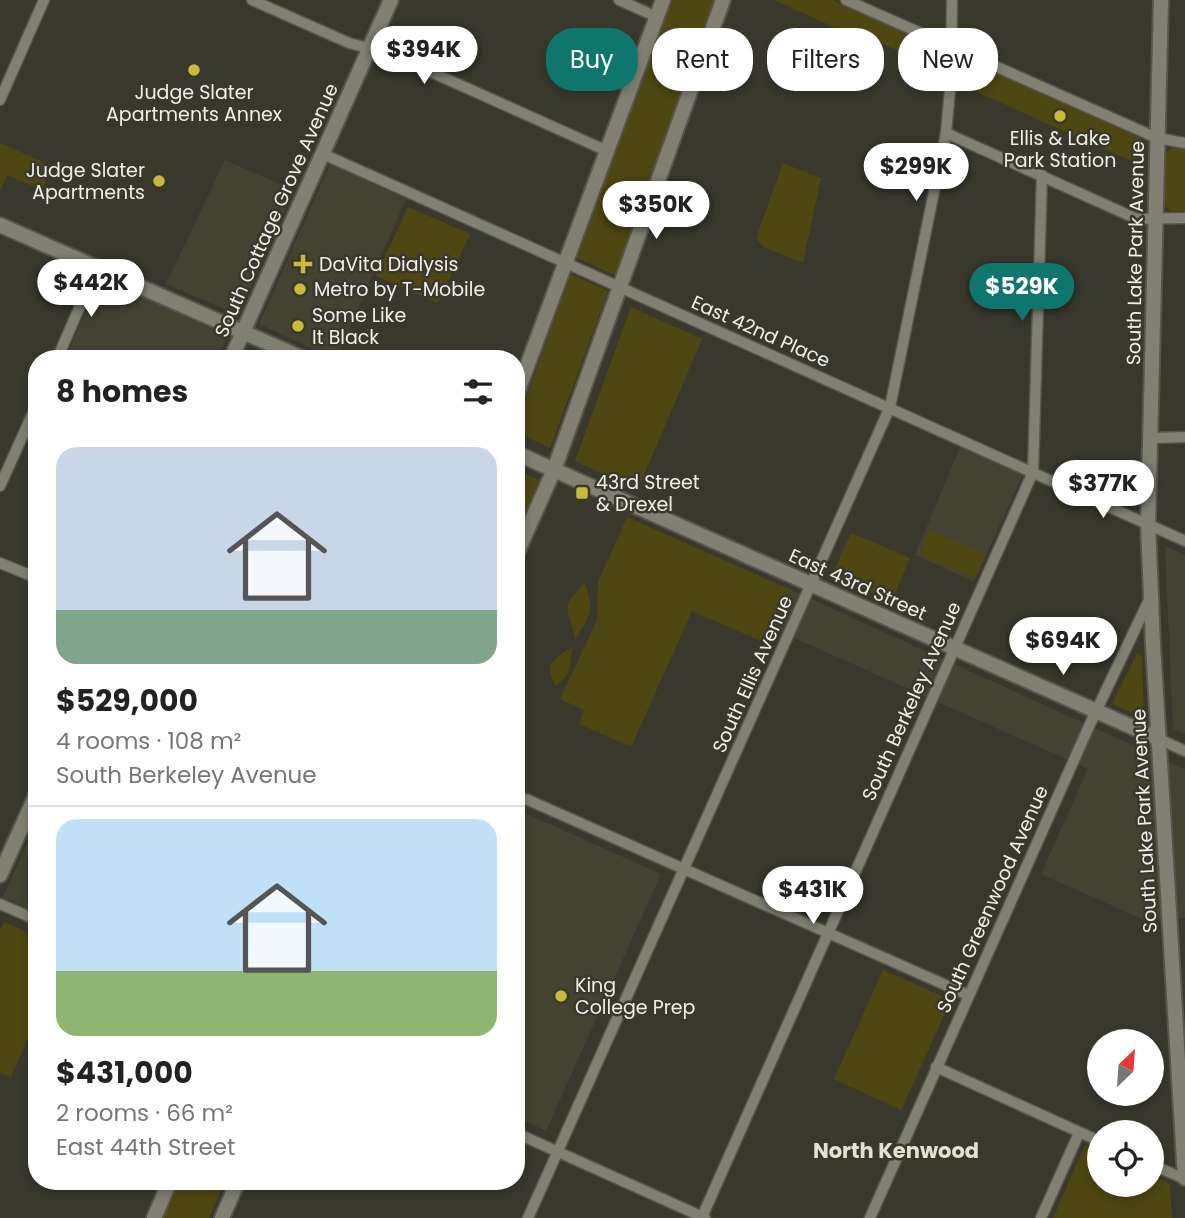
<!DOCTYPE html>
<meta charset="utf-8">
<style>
body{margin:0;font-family:Poppins,sans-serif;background:#f2f2f2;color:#222;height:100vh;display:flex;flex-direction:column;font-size:26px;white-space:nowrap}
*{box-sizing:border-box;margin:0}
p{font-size:23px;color:#767676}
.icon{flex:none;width:38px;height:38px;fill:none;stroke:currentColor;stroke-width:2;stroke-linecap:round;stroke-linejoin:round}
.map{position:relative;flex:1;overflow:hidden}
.side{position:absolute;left:28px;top:350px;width:497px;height:840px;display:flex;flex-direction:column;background:#fff;border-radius:28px;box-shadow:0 4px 10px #0003}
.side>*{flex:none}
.banner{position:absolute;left:546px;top:28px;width:534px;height:63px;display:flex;gap:14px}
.needle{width:46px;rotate:25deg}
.buttons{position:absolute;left:1087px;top:1029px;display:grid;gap:14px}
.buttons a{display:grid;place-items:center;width:77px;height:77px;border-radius:50%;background:#fff;box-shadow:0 4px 10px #0003;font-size:35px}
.price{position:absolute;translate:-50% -60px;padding:0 16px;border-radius:24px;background:#fff;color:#222;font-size:23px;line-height:46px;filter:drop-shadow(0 2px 4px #0008)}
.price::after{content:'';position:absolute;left:50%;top:42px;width:21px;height:16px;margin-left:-10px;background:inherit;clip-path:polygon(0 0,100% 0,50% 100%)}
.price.active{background:#0f766e;color:#fff}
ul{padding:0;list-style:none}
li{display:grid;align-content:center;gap:14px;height:371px;padding:0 28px}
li+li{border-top:2px solid #e0e0e0}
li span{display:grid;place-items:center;height:217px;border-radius:21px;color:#555}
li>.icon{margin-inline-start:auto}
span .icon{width:126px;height:126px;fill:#fffc;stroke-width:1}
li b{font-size:30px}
h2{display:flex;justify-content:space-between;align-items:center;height:84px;padding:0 28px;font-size:30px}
.pill{padding:0 24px;border-radius:28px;background:#fff;box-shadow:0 4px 10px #0003;font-size:24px;line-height:63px}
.pill.active{background:#0f766e;color:#fff}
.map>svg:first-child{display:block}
.built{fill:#444332}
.green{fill:#4e4712}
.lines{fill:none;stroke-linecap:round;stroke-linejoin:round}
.street-casing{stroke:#57554c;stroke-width:13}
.secondary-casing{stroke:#57554c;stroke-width:18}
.street{stroke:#818073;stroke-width:10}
.secondary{stroke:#818073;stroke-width:14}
.poi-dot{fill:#caba3a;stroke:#39382d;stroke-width:2.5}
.labels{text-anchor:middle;stroke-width:5;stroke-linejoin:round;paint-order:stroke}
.poi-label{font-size:19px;fill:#efefe8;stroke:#39382d;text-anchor:start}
.street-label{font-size:19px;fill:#efefe8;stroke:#39382d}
.neighbourhood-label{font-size:21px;font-weight:bold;fill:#e2e1d4;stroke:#39382d}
</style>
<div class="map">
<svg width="1185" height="1218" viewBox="0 0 1185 1218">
<rect width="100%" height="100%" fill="#39382d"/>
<g class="built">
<path d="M225,160L294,190L238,315L166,284Z"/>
<path d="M330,164L406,199L336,359L259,324Z"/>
<path d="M101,277L227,336L217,359H65Z"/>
<path d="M961,445L1023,474L974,582L915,555Z"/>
<path d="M1165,546L1185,555V734L1173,729Z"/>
<path d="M789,589L1185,769V918L1154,920L1153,924L1041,874L1088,769L772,628Z"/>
<path d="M516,809L661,874L546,1131L516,1117Z"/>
<path d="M37,821V912L3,897Z"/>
</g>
<g class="green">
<path d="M671,0H715L615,275L577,258Z"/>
<path d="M774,0H832L936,47L935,67L849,29L847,33Z"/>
<path d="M967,59L1140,138V165L966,87Z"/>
<path d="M0,143L52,166L42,190L7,175L0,191Z"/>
<path d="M1172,148H1185V211H1171L1164,205L1165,155Z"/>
<path d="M783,163L821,178L803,263L763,247L756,238Z"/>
<path d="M408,207L470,234L438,303L376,276Z"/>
<path d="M571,274L608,291L550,448L516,432V425Z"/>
<path d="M631,307L702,339L638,489L575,461Z"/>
<path d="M516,470L539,480L516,532Z"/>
<path d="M627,517L789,589L765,643L692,611L631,747L579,724L584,710L560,699L597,620L598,582Z"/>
<path d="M930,530L985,554L974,578L919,554Z"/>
<path d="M851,533L910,558L891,602L832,575Z"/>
<path d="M584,581C595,610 591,614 575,640C575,628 566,617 568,605C570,595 581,591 584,581Z"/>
<path d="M573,646C568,665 575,673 555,686C544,660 553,661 573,646Z"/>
<path d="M1137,653L1142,656L1144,718L1112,704Z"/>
<path d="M4,922L37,937V1019L11,1077L0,1072V930Z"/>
<path d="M883,970L951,1000L901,1110L834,1079Z"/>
<path d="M1085,1145L1099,1152V1185H1152V1176L1170,1184L1172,1218H1053Z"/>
<path d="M180,1181H225L209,1218H163Z"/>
</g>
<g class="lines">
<defs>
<g id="street">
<path d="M252,0L349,43L391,54L607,151"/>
<path d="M619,0L657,17"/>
<path d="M846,0L1157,138L1185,143"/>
<path d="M0,100L44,0"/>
<path d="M946,133L1137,219L1185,218"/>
<path d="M323,154L1185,541"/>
<path d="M57,359L97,267"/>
<path d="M1151,438L1185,437"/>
<path d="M0,486L37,404"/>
<path d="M0,563L37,578"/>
<path d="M1159,739L1185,751"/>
<path d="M526,799L968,995"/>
<path d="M0,904L37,920"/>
<path d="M936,1067L1099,1141"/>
<path d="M516,1133L705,1218"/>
<path d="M1152,1165L1185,1179"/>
<path d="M702,1217L1033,472L1042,175"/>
<path d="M528,1218L890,407L946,133L951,78L952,0"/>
<path d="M870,1218L1090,724L1149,600"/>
<path d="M1041,1218L1079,1133"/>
</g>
<g id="secondary">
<path d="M1161,0L1148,524L1153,645L1185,1178"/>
<path d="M0,225L304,359"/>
<path d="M231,359L391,0"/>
<path d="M516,396L663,0"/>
<path d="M516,453L1159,739"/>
<path d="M516,555L554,470L723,0"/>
<path d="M0,875L37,793"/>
<path d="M154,1218L170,1181"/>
<path d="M222,1218L238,1181"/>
</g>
</defs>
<use href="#street" class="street-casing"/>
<use href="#secondary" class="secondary-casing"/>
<use href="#street" class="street"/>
<use href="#secondary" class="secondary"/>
</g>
<g class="poi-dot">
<circle cx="194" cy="70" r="7"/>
<circle cx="1060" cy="116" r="7"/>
<circle cx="159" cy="181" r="7"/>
<path d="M299.5 253.5h7v7h7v7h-7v7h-7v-7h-7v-7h7z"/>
<circle cx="300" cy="289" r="7"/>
<circle cx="298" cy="326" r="7"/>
<rect x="575" y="486" width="14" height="14" rx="3.5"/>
<circle cx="561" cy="996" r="7"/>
</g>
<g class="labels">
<g class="poi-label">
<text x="194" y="99" text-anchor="middle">Judge Slater<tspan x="194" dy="22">Apartments Annex</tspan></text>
<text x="1060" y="145" text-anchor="middle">Ellis &amp; Lake<tspan x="1060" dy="22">Park Station</tspan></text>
<text x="145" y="177" text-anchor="end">Judge Slater<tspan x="145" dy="22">Apartments</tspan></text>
<text x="319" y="271">DaVita Dialysis</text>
<text x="314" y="296">Metro by T-Mobile</text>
<text x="312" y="322">Some Like<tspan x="312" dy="22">It Black</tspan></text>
<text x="596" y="489">43rd Street<tspan x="596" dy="22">&amp; Drexel</tspan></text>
<text x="575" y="992">King<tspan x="575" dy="22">College Prep</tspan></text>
</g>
<g class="street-label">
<text transform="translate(276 210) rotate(-66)" y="7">South Cottage Grove Avenue</text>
<text transform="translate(1135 253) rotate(-89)" y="7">South Lake Park Avenue</text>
<text transform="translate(761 331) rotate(24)" y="7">East 42nd Place</text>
<text transform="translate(858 584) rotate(24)" y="7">East 43rd Street</text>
<text transform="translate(752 674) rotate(-66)" y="7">South Ellis Avenue</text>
<text transform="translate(911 701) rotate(-66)" y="7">South Berkeley Avenue</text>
<text transform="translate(1144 821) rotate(-93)" y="7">South Lake Park Avenue</text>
<text transform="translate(992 899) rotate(-66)" y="7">South Greenwood Avenue</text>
</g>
<g class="neighbourhood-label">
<text x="896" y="1158">North Kenwood</text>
</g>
</g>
</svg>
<div class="buttons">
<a><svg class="needle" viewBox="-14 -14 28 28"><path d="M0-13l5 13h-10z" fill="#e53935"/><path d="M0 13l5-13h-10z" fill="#767676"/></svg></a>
<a><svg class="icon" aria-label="locate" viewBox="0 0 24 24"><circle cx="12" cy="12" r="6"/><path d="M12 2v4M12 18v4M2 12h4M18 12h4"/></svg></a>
</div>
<b class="price" style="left:424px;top:86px">$394K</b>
<b class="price" style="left:916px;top:203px">$299K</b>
<b class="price" style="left:656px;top:241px">$350K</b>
<b class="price" style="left:91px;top:319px">$442K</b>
<b class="price active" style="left:1022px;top:323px">$529K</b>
<b class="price" style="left:1103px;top:520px">$377K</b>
<b class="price" style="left:1063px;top:677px">$694K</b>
<b class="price" style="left:813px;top:926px">$431K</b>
<div class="banner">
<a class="pill active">Buy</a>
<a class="pill">Rent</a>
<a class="pill">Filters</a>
<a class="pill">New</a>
</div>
<section class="side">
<h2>8 homes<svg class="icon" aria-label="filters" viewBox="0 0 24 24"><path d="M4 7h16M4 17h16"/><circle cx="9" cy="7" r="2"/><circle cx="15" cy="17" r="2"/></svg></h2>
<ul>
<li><span style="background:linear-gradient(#c9d6e8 75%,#7fa58c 0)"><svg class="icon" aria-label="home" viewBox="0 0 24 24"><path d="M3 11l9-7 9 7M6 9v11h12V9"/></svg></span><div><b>$529,000</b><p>4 rooms · 108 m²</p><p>South Berkeley Avenue</p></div></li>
<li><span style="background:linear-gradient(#bfe0f5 70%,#8fb573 0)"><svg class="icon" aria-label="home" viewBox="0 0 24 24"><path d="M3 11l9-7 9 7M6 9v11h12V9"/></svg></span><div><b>$431,000</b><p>2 rooms · 66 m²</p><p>East 44th Street</p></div></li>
</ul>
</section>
</div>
